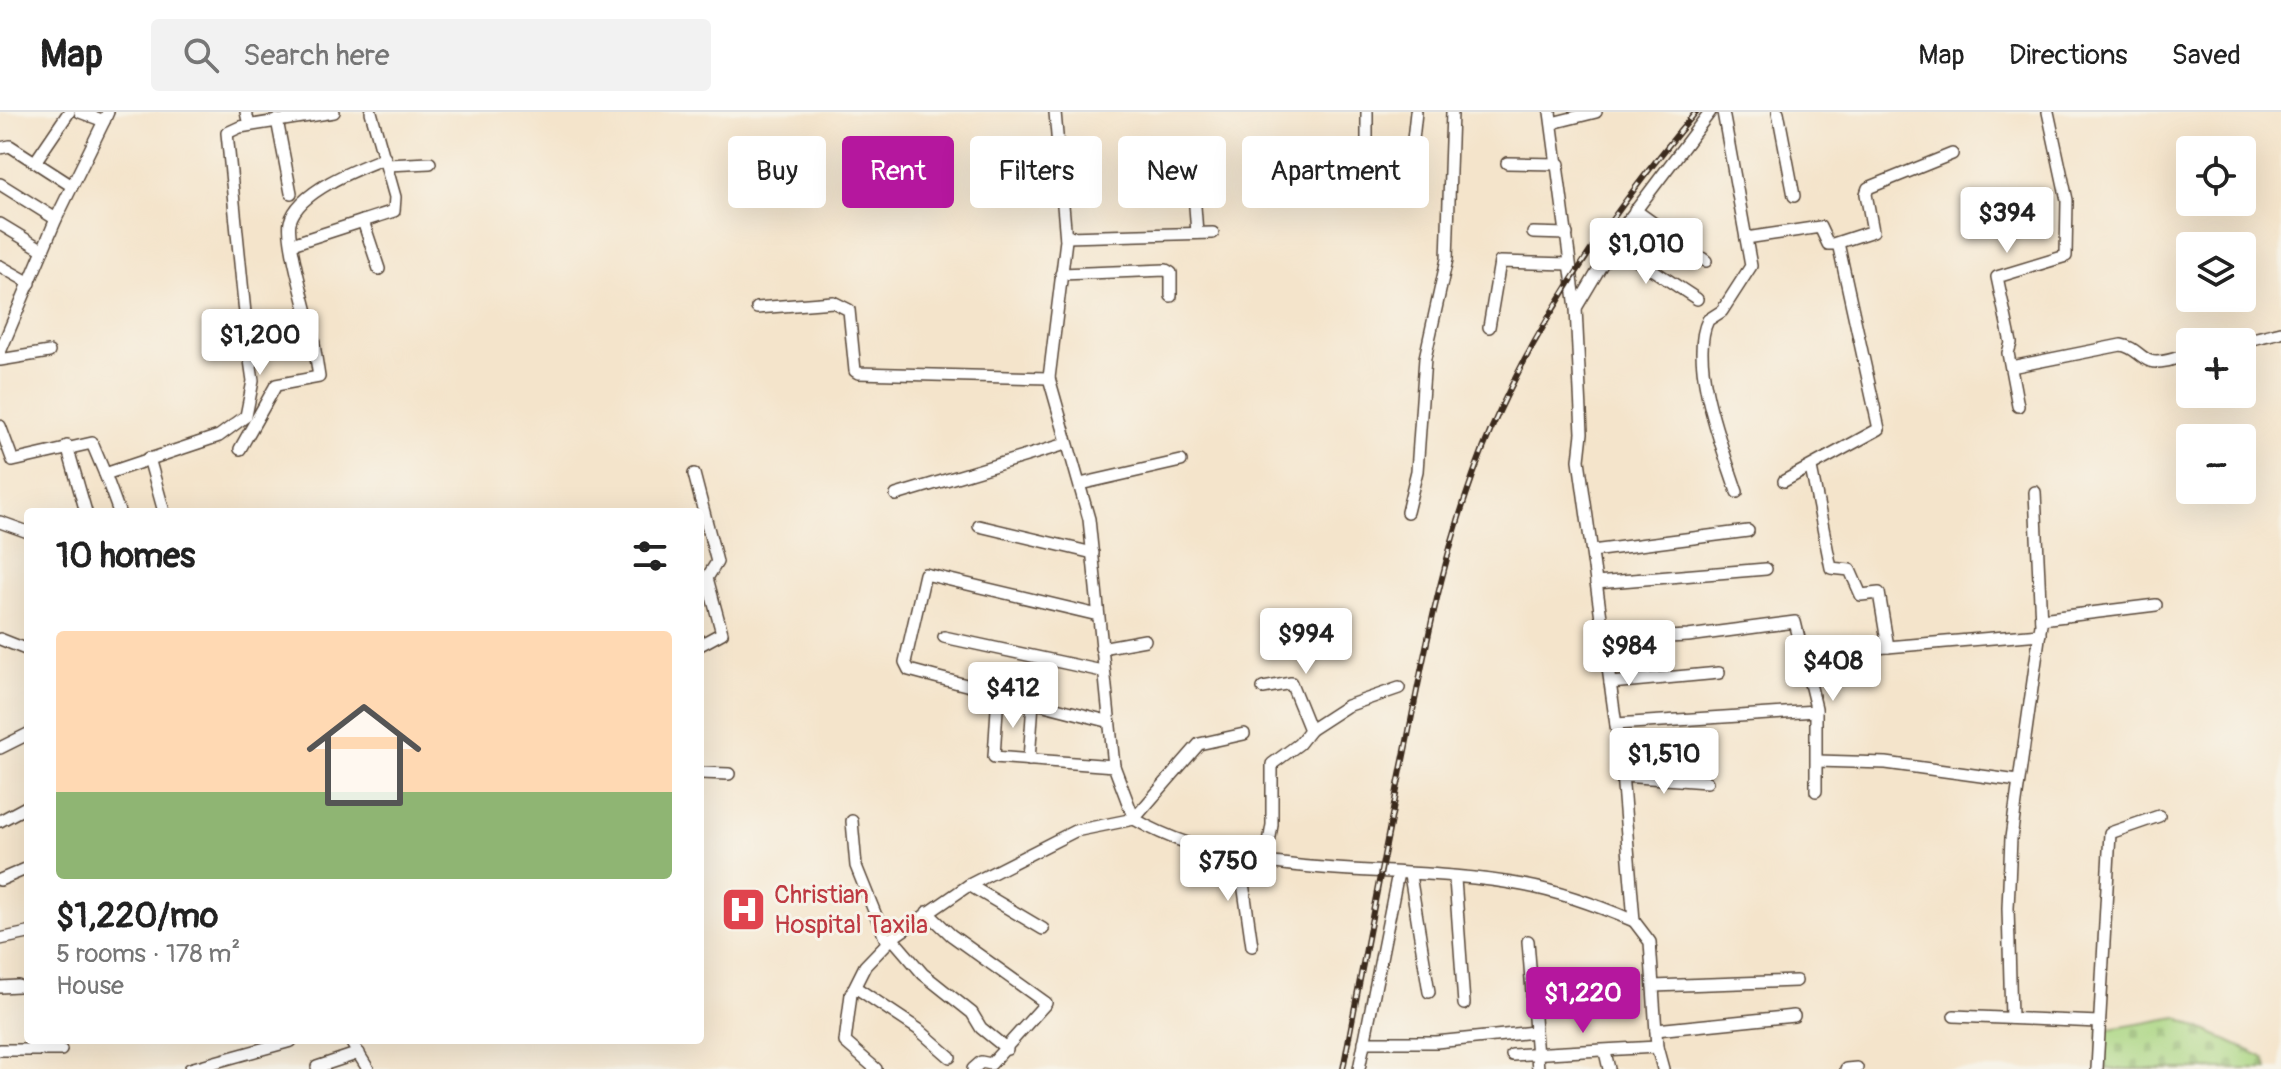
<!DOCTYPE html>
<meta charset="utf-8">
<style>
body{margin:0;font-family:Pangolin,sans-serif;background:#f2f2f2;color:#222;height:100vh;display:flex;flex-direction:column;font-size:30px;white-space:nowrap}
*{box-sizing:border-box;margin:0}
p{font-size:26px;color:#767676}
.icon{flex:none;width:44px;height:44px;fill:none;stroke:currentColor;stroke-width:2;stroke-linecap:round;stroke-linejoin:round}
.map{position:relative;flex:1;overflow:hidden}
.drawer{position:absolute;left:24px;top:396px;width:680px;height:536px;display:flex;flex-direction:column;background:#fff;border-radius:8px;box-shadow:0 8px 32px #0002}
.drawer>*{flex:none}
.top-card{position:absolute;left:728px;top:24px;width:760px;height:72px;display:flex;gap:16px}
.controls{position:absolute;left:2176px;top:24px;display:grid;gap:16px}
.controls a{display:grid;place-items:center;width:80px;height:80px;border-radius:8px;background:#fff;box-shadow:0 8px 32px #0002;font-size:40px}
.price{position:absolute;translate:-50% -68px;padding:0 18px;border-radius:8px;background:#fff;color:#222;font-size:26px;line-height:52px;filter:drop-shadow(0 2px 4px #0008)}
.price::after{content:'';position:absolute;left:50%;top:48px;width:24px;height:18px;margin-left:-12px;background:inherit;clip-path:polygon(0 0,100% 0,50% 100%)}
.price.selected{background:#b5179e;color:#fff}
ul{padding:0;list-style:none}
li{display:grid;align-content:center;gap:16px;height:424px;padding:0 32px}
li span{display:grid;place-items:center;height:248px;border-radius:8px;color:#555}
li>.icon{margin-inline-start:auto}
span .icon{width:144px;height:144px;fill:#fffc;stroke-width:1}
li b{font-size:34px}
h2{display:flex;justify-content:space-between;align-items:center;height:96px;padding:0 32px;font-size:34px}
.chip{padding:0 28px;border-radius:8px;background:#fff;box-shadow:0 8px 32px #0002;font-size:28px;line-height:72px}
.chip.selected{background:#b5179e;color:#fff}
header{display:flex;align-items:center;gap:48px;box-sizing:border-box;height:112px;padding:0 40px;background:#fff;border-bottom:2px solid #e0e0e0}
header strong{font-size:38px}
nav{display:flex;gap:44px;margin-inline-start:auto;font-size:28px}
.search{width:560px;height:72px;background:#f2f2f2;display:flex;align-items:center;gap:20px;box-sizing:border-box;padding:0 28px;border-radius:8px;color:#767676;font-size:30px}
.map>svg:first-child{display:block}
.cemetery{fill:url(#cemetery-stones);stroke:#728050;stroke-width:2}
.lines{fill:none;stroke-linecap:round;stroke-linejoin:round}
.minor-casing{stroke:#574638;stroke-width:14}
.minor{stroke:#fff;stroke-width:11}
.rail-casing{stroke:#3b2a1e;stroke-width:6}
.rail{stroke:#f7f3e8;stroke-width:3;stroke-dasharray:9;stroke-linecap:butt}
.labels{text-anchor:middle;stroke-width:6;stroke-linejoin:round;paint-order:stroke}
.health-label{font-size:26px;fill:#be3a42;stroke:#f7f3e8;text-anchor:start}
</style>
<header>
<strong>Map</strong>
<div class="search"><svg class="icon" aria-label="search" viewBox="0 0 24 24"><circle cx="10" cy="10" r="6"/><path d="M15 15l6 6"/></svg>Search here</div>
<nav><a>Map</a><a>Directions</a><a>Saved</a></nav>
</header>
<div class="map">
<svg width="2281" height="957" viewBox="0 0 2281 957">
<defs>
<pattern id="cemetery-stones" width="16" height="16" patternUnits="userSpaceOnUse" patternTransform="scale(2)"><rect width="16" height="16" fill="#a9d581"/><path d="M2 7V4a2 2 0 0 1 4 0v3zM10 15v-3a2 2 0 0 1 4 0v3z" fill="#92b76f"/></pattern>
</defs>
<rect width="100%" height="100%" fill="#f7f3e8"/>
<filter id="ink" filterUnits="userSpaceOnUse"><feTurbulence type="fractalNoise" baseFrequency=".0125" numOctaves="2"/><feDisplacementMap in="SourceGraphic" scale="16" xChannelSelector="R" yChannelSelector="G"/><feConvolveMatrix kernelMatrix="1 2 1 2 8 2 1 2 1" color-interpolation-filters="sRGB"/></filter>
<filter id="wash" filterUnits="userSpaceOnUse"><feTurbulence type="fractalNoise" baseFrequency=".006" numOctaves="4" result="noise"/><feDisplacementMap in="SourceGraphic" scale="32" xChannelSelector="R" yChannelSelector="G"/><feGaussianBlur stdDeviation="1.8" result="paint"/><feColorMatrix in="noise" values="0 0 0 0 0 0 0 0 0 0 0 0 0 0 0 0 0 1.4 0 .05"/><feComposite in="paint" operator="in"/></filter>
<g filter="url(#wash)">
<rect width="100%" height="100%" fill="#f4e4cb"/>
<path class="cemetery" d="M2177,905L2265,946L2268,957H2099L2098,919Z"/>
</g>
<g filter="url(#ink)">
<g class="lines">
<defs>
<g id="minor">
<path d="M80,0L104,9L108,0"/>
<path d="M246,0L249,13"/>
<path d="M1055,0L1066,128L1049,266L1089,407L1114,654L1134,707C1250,774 1397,749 1523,773C1561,780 1599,794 1634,809"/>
<path d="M1550,0L1576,196L1582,321L1579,348L1621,649L1634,809L1650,830L1657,935L1663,957"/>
<path d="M1723,0L1751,154L1722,199L1708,208C1688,249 1723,337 1737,380"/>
<path d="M1778,0L1794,84"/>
<path d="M277,8L291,81"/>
<path d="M1552,11L1596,0"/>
<path d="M1367,33V0"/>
<path d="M0,36L10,34L72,74"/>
<path d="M1411,46L1416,0"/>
<path d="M35,50L69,0"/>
<path d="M1507,51L1559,52"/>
<path d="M387,53L430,51"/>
<path d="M1192,55L1197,121"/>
<path d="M0,72L56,107"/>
<path d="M1635,98L1706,149"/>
<path d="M363,109L379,157"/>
<path d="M0,112L43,138"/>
<path d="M1533,121L1567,122"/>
<path d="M1066,125L1213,121"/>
<path d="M1746,126L1820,115L1828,132H1833L1873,119L1866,82L1868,76L1952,42"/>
<path d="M292,132L394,99L395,85L371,0"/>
<path d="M1613,132L1697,187"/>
<path d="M0,154L30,171"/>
<path d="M1061,162L1166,158L1171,161V184"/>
<path d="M757,196L833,190L849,198L855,259L858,261L1049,266"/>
<path d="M1576,196L1627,110L1710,0"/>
<path d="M1489,215L1500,150L1569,152"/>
<path d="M2240,230L2281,220"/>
<path d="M0,240L56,107L104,9"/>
<path d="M249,241L227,21L240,15L334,0"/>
<path d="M0,248L49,240"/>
<path d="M2016,254L2121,233C2135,235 2138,244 2150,249C2161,253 2179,245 2190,242"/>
<path d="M2018,294L2008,241L2011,231L1997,165L2066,144L2067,88L2048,0"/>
<path d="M0,314L13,349L92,331L105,362L219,324L246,304L253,269L249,241L312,219C307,199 286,127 290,110C298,79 359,56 385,46"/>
<path d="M67,334L86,400"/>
<path d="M240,337L276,273L319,265L312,219"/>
<path d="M149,346L164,400"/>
<path d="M1811,356L1831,456L1850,458L1861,483L1879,481L1888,535"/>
<path d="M105,362L119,400"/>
<path d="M694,362L717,450L707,466L722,521L700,533"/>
<path d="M1784,369L1879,317L1838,131"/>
<path d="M1080,372L1181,349"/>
<path d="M896,383L1066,332"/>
<path d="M1407,400L1417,359L1425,246L1447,147L1452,0"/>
<path d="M0,410L28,420"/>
<path d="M979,414L1093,441"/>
<path d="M1592,439L1748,419"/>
<path d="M1596,471L1766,457"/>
<path d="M1098,503L925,462L905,550L909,558L935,565L1107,609"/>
<path d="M2041,507L2156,493"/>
<path d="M944,525L1102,559"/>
<path d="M0,527L28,538"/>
<path d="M1604,528L1688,524L1795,510L1816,596V679"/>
<path d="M1101,536L1145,528"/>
<path d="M1805,542L2040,522"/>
<path d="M1610,571L1719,561"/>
<path d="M1263,576L1291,571L1310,618"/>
<path d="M998,581L994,645L1114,654"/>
<path d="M1616,612L1816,599"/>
<path d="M0,636L28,622"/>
<path d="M1029,648L1033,590"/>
<path d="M1817,649L1886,651L2018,669"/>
<path d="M700,661L729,662"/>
<path d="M1622,664L1707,670"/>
<path d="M0,709L28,694"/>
<path d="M852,709L856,754L887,831"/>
<path d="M1239,743L1252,834"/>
<path d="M1266,748L1272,713V652L1299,632L1310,618L1347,594L1399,576"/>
<path d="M1410,763L1429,880"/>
<path d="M1455,767L1464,892"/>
<path d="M0,768L28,756"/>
<path d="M969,773L1043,817"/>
<path d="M927,800L951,823L1046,891L991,952L981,950L973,957"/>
<path d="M892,826L923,862L972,901L981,916L1007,937"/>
<path d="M0,827L28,821"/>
<path d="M1528,829L1538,957"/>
<path d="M1653,874L1796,869"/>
<path d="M0,875L18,874"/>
<path d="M855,875L918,917L950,945"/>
<path d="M1954,904L2099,910"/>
<path d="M2011,906L2008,796L2011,726L2041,512L2035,380"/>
<path d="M1656,918L1794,904"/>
<path d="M350,928L368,957"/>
<path d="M1364,930H1436L1534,920"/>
<path d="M0,938H61"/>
<path d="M1605,940L1609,957"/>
<path d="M1512,943L1657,935"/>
<path d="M317,955L359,941"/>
<path d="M190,957L291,929"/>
<path d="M876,957L845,930L851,882L865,854L892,826L969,773L1075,719L1134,707L1199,632L1244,622"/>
<path d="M1359,957L1398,761"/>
<path d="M1846,957L1857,956"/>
<path d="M2097,957L2110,721L2159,704"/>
</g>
</defs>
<use href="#minor" class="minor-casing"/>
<use href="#minor" class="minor"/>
<defs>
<path id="rail" d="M1343,957C1364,846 1385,735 1408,624C1428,521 1449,416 1490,320C1541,202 1614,97 1696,0"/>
</defs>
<use href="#rail" class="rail-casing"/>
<use href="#rail" class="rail"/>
</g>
</g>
<defs>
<symbol id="hospital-square" viewBox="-11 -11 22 22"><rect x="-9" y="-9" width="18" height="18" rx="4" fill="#e0444e" stroke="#f7f3e8"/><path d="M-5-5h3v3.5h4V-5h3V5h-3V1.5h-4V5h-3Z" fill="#fff"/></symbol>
</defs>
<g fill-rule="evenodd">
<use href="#hospital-square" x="718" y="772" width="51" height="51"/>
</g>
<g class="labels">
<g class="health-label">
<text x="774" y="791">Christian<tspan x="774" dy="30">Hospital Taxila</tspan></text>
</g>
</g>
</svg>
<div class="controls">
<a><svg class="icon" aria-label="locate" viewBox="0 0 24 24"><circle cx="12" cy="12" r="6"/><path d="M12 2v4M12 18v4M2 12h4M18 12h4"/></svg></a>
<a><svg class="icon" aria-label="layers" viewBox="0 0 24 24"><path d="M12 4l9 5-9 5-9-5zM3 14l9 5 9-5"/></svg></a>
<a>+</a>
<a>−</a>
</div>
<b class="price" style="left:2007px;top:143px">$394</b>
<b class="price" style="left:1646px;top:174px">$1,010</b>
<b class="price" style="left:260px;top:265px">$1,200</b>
<b class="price" style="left:1306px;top:564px">$994</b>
<b class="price" style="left:1629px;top:576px">$984</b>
<b class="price" style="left:1833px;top:591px">$408</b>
<b class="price" style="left:1013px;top:618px">$412</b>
<b class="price" style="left:1664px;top:684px">$1,510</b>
<b class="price" style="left:1228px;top:791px">$750</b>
<b class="price selected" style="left:1583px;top:923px">$1,220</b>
<div class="top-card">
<a class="chip">Buy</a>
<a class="chip selected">Rent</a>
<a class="chip">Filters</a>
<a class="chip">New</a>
<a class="chip">Apartment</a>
</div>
<section class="drawer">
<h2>10 homes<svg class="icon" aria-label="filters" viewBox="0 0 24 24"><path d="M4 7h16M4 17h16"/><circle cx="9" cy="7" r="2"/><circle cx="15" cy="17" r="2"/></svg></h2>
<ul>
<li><span style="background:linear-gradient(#ffd9b3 65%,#8fb573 0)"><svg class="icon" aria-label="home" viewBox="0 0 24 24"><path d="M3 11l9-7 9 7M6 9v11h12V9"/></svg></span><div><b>$1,220/mo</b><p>5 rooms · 178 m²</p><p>House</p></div></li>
</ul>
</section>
</div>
